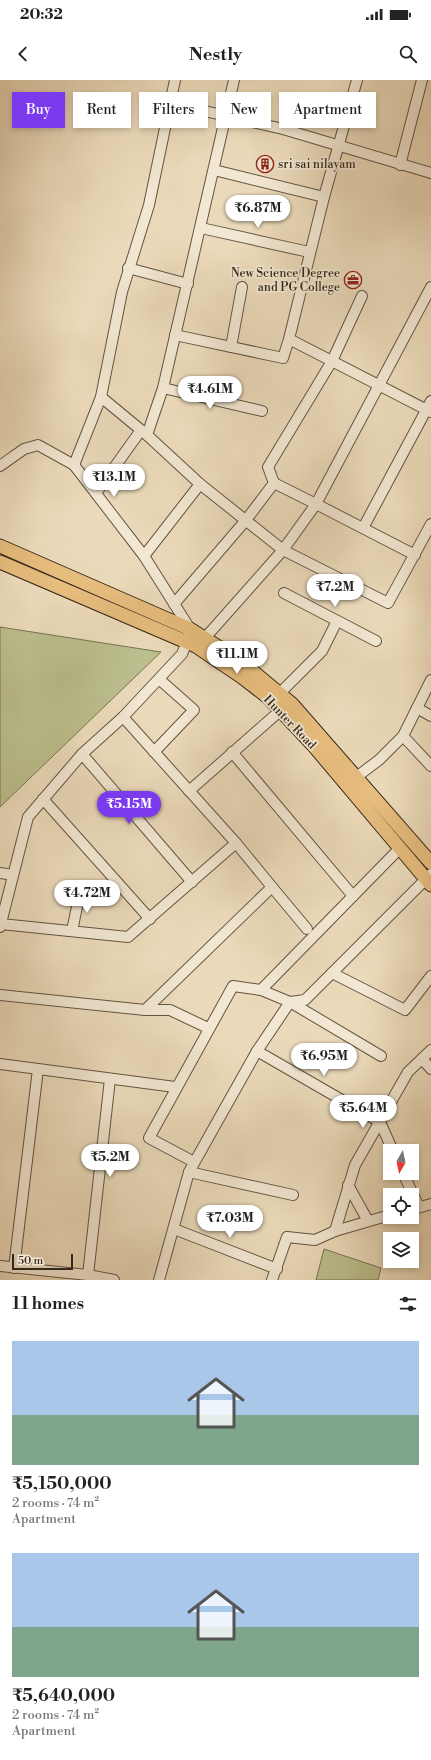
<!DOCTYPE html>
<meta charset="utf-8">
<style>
body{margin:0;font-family:"Libre Bodoni",serif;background:#f2f2f2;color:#222;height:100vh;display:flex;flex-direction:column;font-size:15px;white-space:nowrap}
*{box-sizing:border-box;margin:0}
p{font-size:13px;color:#767676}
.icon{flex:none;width:22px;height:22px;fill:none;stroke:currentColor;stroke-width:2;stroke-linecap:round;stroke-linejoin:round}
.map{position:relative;height:1200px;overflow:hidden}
.drawer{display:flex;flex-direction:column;background:#fff;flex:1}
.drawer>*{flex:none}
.hud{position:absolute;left:12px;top:12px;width:407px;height:36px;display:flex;gap:8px}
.needle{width:26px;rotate:189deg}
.fabs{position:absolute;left:383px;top:1064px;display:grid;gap:8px}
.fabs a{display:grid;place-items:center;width:36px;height:36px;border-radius:0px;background:#fff;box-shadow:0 2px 6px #0003;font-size:20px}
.scale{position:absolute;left:12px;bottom:10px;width:61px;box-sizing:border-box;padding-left:4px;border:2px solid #36281b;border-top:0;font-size:11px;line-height:14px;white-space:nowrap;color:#36281b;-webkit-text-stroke:3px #f2e7d2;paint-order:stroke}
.price{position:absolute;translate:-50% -34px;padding:0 9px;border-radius:14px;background:#fff;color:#222;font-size:13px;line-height:26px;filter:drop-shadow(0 1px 2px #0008)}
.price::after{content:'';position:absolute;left:50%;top:24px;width:12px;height:9px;margin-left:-6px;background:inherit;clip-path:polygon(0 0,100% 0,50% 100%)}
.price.selected{background:#7c3aed;color:#fff}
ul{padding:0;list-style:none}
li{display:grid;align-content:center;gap:8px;height:212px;padding:0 12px}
li span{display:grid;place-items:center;height:124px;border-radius:0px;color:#555}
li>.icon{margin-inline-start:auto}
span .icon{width:72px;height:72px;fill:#fffc;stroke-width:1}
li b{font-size:17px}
h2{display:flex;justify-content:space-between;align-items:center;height:48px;padding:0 12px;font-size:17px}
.tag{padding:0 14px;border-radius:0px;background:#fff;box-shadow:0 2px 6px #0003;font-size:14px;line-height:36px}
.tag.selected{background:#7c3aed;color:#fff}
.status{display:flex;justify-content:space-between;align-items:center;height:28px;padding:0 20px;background:#fff;direction:ltr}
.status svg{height:11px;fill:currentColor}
header{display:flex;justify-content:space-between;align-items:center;height:52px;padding:0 12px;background:#fff;font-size:18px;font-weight:800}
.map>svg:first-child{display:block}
.green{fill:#bbbe8d;stroke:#787354}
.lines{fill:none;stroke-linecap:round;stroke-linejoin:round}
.minor-casing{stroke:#635443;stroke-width:12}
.major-casing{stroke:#36281b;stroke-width:15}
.minor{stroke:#f2e7d2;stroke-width:10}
.major{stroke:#e6bd7d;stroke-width:13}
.labels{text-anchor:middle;stroke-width:3.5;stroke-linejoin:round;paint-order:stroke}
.poi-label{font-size:12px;fill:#36281b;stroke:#f2e7d2;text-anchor:start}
.street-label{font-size:12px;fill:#36281b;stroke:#f2e7d2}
</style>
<div class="status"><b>20:32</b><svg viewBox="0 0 49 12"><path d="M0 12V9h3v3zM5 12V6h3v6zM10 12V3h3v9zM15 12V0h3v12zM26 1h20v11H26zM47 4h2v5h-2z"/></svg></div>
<header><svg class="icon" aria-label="back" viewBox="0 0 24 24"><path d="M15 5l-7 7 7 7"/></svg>Nestly<svg class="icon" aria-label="search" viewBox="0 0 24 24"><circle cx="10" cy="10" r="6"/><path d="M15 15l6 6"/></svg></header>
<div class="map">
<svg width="431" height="1200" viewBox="0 0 431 1200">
<rect width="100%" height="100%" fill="#ebdaba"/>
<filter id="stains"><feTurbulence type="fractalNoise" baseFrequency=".005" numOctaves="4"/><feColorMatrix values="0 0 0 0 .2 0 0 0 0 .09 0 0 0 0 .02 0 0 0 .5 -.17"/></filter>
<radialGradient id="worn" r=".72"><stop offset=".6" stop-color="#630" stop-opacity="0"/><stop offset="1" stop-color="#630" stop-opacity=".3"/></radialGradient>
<g class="green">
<path d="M0,547L161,572L0,727Z"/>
<path d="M324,1169L381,1188L378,1200H316Z"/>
</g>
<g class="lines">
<defs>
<g id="minor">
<path d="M357,0L324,117L289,259L431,332"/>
<path d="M170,23L283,49L431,93"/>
<path d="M400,85L422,0"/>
<path d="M214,90L324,117"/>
<path d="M201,148L309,172"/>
<path d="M128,188L188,204"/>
<path d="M175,255L283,278L289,259"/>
<path d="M231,267L242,207"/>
<path d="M163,308L262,331"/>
<path d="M101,317L147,355L200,404L283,470L388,523L431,444"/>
<path d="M147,355L163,308L234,0"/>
<path d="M74,385L101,317L122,212L149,125L175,0"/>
<path d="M0,386L24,369L38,365L74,385L144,476L190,549L187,562L182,574L123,637L82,674L28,737L0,847"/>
<path d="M274,403L268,387L332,281L362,216"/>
<path d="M96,413L141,350"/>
<path d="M363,448L431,321"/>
<path d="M415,475L316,424L431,207"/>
<path d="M144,476L200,404"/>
<path d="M284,513L376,561"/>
<path d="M174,524L246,440L274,403L316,424L283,470L205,558"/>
<path d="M280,613L322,571L337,541"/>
<path d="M417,628L431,636"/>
<path d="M123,637L236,763L272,807L145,930"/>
<path d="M403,656L431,686"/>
<path d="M154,672L194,630L159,599"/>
<path d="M232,672L353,816"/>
<path d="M82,674L192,802"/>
<path d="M355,698L379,680L403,656L431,600"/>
<path d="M189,711L281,630"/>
<path d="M43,719L150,839"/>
<path d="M0,793L13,795"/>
<path d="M272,807L307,849"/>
<path d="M1,844L128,857L236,763"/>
<path d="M72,851L80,812"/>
<path d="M332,893L405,930L431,896"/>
<path d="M261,910L400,768"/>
<path d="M0,915L145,930H170L208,948"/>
<path d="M257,971L380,1042L393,1071"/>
<path d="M422,979L431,989"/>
<path d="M0,984L175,1007"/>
<path d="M194,1082L149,1058L233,906L261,910L290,922L381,976"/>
<path d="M189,1092L293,1115"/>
<path d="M403,1093L419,1127"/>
<path d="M348,1105L368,1141"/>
<path d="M414,1129L431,1124"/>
<path d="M174,1149L277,1189"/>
<path d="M335,1151L355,1085L408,992L431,970"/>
<path d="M0,1186L88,1195L114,1200"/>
<path d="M14,1188L38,989"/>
<path d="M88,1195L110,999"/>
<path d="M159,1200L189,1092L257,971L290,922L305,920L431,794"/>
<path d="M272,1200L287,1157L315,1160L335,1151L390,1135"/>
</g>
<g id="major">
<path d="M0,466L190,549L239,580L292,624L431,783"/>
<path d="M0,482L196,566L242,597L269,618L313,665L431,805"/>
</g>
</defs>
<use href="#minor" class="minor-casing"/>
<use href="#major" class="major-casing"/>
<use href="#minor" class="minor"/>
<use href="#major" class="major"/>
</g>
<defs>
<symbol id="building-ring" viewBox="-11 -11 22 22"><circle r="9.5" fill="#f2e7d2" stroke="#8f2418" stroke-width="1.5"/><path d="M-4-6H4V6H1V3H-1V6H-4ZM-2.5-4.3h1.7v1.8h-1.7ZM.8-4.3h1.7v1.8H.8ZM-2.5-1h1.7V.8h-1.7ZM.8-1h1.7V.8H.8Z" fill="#8f2418"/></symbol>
<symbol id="office-ring" viewBox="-11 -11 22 22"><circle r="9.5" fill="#f2e7d2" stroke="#8f2418" stroke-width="1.5"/><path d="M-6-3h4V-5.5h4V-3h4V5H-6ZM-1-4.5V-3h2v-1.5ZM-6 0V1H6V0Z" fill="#8f2418"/></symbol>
</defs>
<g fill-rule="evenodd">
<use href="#building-ring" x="255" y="74" width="20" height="20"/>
<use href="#office-ring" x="343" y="190" width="20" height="20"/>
</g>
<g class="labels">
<g class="poi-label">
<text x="278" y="88">sri sai nilayam</text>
<text x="340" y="197" text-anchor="end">New Science Degree<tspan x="340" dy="14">and PG College</tspan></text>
</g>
<g class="street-label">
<text transform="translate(290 642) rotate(46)" y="4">Hunter Road</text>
</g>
</g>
<rect width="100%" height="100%" filter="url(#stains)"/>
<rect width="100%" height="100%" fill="url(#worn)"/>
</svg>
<div class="fabs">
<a><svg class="needle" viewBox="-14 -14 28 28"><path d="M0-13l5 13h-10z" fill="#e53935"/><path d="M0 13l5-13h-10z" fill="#767676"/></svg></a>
<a><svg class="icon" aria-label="locate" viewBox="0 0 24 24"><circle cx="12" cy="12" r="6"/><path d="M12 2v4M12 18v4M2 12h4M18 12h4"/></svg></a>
<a><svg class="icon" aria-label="layers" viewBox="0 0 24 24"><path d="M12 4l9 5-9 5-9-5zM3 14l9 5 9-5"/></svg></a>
</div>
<div class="scale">50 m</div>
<b class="price" style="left:258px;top:149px">₹6.87M</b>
<b class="price" style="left:210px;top:330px">₹4.61M</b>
<b class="price" style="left:114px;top:418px">₹13.1M</b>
<b class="price" style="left:335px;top:528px">₹7.2M</b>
<b class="price" style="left:237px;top:595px">₹11.1M</b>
<b class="price selected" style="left:129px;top:745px">₹5.15M</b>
<b class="price" style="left:87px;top:834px">₹4.72M</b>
<b class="price" style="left:324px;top:997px">₹6.95M</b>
<b class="price" style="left:363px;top:1049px">₹5.64M</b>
<b class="price" style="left:110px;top:1098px">₹5.2M</b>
<b class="price" style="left:230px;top:1159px">₹7.03M</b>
<div class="hud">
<a class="tag selected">Buy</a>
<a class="tag">Rent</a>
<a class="tag">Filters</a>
<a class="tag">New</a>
<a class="tag">Apartment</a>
</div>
</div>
<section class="drawer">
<h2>11 homes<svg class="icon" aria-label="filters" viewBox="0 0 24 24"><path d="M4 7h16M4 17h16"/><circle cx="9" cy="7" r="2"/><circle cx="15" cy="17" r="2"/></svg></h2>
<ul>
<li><span style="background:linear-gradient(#a9c7e8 60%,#7fa58c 0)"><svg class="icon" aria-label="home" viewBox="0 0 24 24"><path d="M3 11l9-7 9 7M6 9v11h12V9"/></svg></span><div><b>₹5,150,000</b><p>2 rooms · 74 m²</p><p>Apartment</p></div></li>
<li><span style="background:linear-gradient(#a9c7e8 60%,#7fa58c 0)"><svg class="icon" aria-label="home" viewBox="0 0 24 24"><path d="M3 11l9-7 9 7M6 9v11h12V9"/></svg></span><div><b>₹5,640,000</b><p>2 rooms · 74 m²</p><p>Apartment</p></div></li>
</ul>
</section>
